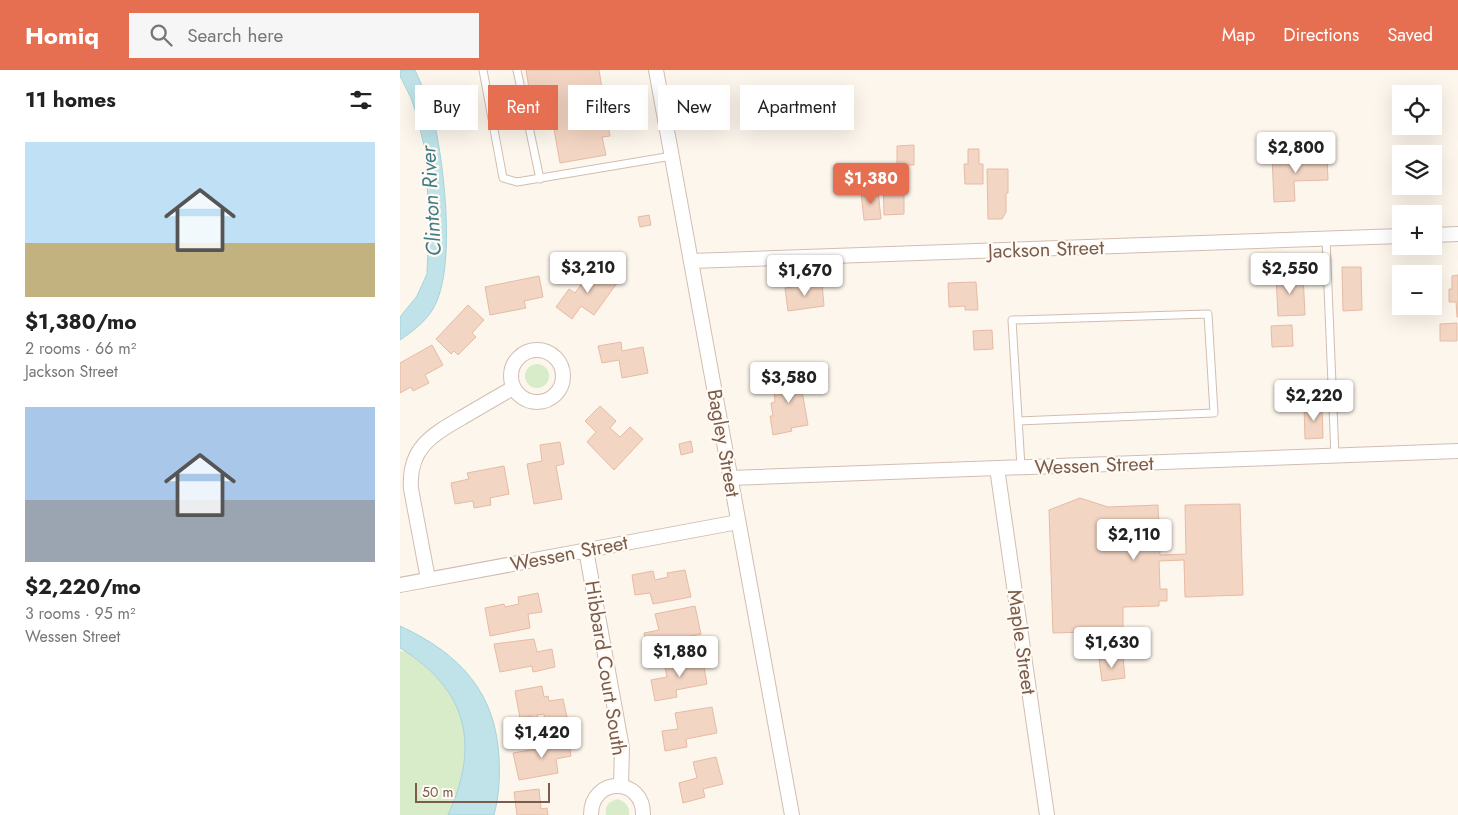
<!DOCTYPE html>
<meta charset="utf-8">
<style>
body{margin:0;font-family:Jost,sans-serif;background:#f6f6f6;color:#222;height:100vh;display:flex;flex-direction:column;font-size:19px;white-space:nowrap}
*{box-sizing:border-box;margin:0}
p{font-size:16px;color:#767676}
.icon{flex:none;width:28px;height:28px;fill:none;stroke:currentColor;stroke-width:2;stroke-linecap:round;stroke-linejoin:round}
.map{position:relative;flex:1;overflow:hidden}
.drawer{display:flex;flex-direction:column;background:#fff;width:400px}
.drawer>*{flex:none}
.hud{position:absolute;left:15px;top:15px;width:475px;height:45px;display:flex;gap:10px}
.fabs{position:absolute;left:992px;top:15px;display:grid;gap:10px}
.fabs a{display:grid;place-items:center;width:50px;height:50px;border-radius:0px;background:#fff;box-shadow:0 5px 20px #0002;font-size:25px}
.scale{position:absolute;left:15px;bottom:12px;width:135px;box-sizing:border-box;padding-left:5px;border:2px solid #7a5c4d;border-top:0;font-size:14px;line-height:18px;white-space:nowrap;color:#7a5c4d;-webkit-text-stroke:4px #fffaf3;paint-order:stroke}
.price{position:absolute;translate:-50% -42px;padding:0 11px;border-radius:5px;background:#fff;color:#222;font-size:16px;line-height:32px;filter:drop-shadow(0 1px 2px #0008)}
.price::after{content:'';position:absolute;left:50%;top:30px;width:15px;height:11px;margin-left:-8px;background:inherit;clip-path:polygon(0 0,100% 0,50% 100%)}
.price.selected{background:#e76f51;color:#fff}
ul{padding:0;list-style:none}
li{display:grid;align-content:center;gap:10px;height:265px;padding:0 25px}
li span{display:grid;place-items:center;height:155px;border-radius:0px;color:#555}
li>.icon{margin-inline-start:auto}
span .icon{width:90px;height:90px;fill:#fffc;stroke-width:1}
li b{font-size:21px}
h2{display:flex;justify-content:space-between;align-items:center;height:60px;padding:0 25px;font-size:21px}
.tag{padding:0 18px;border-radius:0px;background:#fff;box-shadow:0 5px 20px #0002;font-size:18px;line-height:45px}
.tag.selected{background:#e76f51;color:#fff}
header{display:flex;align-items:center;gap:30px;box-sizing:border-box;height:70px;padding:0 25px;background:#e76f51;color:#fff}
header strong{font-size:24px}
nav{display:flex;gap:28px;margin-inline-start:auto;font-size:18px}
.search{width:350px;height:45px;background:#f6f6f6;display:flex;align-items:center;gap:12px;box-sizing:border-box;padding:0 18px;border-radius:0px;color:#767676;font-size:19px}
main{display:flex;flex:1;min-height:0}
.map>svg:first-child{display:block}
.green{fill:#d8ecc9}
.water{fill:#bfe3e8;stroke:#a5d3da}
.building{fill:#f3d5c3;stroke:#e6bba3}
.lines{fill:none;stroke-linecap:round;stroke-linejoin:round}
.lane-casing{stroke:#d1beb0;stroke-width:9}
.street-casing{stroke:#d1beb0;stroke-width:16}
.lane{stroke:#fff;stroke-width:7}
.street{stroke:#fff;stroke-width:14}
.labels{text-anchor:middle;stroke-width:4.5;stroke-linejoin:round;paint-order:stroke}
.street-label{font-size:20px;fill:#7a5c4d;stroke:#fffaf3}
.water-label{font-size:21px;font-style:italic;fill:#437c86;stroke:#fffaf3}
</style>
<header>
<strong>Homiq</strong>
<div class="search"><svg class="icon" aria-label="search" viewBox="0 0 24 24"><circle cx="10" cy="10" r="6"/><path d="M15 15l6 6"/></svg>Search here</div>
<nav><a>Map</a><a>Directions</a><a>Saved</a></nav>
</header>
<main>
<section class="drawer">
<h2>11 homes<svg class="icon" aria-label="filters" viewBox="0 0 24 24"><path d="M4 7h16M4 17h16"/><circle cx="9" cy="7" r="2"/><circle cx="15" cy="17" r="2"/></svg></h2>
<ul>
<li><span style="background:linear-gradient(#bfe0f5 65%,#c2b280 0)"><svg class="icon" aria-label="home" viewBox="0 0 24 24"><path d="M3 11l9-7 9 7M6 9v11h12V9"/></svg></span><div><b>$1,380/mo</b><p>2 rooms · 66 m²</p><p>Jackson Street</p></div></li>
<li><span style="background:linear-gradient(#a9c7e8 60%,#9aa5b1 0)"><svg class="icon" aria-label="home" viewBox="0 0 24 24"><path d="M3 11l9-7 9 7M6 9v11h12V9"/></svg></span><div><b>$2,220/mo</b><p>3 rooms · 95 m²</p><p>Wessen Street</p></div></li>
</ul>
</section>
<div class="map">
<svg width="1058" height="745" viewBox="0 0 1058 745">
<rect width="100%" height="100%" fill="#fdf6ec"/>
<g class="green">
<circle cx="137" cy="306" r="12"/>
<path d="M0,581L6,582C18,591 31,600 41,612C76,653 67,699 48,745H0Z"/>
<path d="M218,729C226,732 230,737 229,745H206C204,736 209,731 218,729Z"/>
</g>
<g class="water">
<path d="M0,0H15C20,12 26,23 30,35C43,80 58,198 33,239C26,251 12,262 0,270V247L17,226L27,204L29,155L26,84L17,46L11,28L0,6Z"/>
<path d="M0,556C59,583 96,622 99,688C100,708 99,726 94,745H48C80,674 68,620 0,578Z"/>
</g>
<g class="building">
<path d="M126,0H199L202,18L194,20L197,39L201,38L203,50L207,49L210,66L202,67L206,85L160,93L152,48L146,49L145,43L150,42L146,21L130,24Z"/>
<path d="M514,75V95H497V76Z"/>
<path d="M568,79H579V94H583V114H565L564,94H568Z"/>
<path d="M927,85L928,110L894,111L895,131L874,132L872,87Z"/>
<path d="M587,99H608V123H606V142L602,149H588Z"/>
<path d="M504,106V144L484,145L483,107Z"/>
<path d="M478,120L481,149L464,150L461,122Z"/>
<path d="M249,145L251,155L240,157L238,147Z"/>
<path d="M194,197L217,213L194,245L181,236L172,249L156,237L169,219L175,223Z"/>
<path d="M942,197H961L962,240L943,241Z"/>
<path d="M903,204L905,245L878,246L876,205Z"/>
<path d="M1058,205V247H1057L1056,232H1049V219H1052V206Z"/>
<path d="M139,206L143,227L124,231L126,238L90,245L85,217Z"/>
<path d="M576,212L578,240H565V236L549,237L548,213Z"/>
<path d="M422,213L424,236L388,241L385,218Z"/>
<path d="M68,235L84,250L72,263L76,267L58,285L54,281L51,284L36,269Z"/>
<path d="M1057,253V271H1040V254Z"/>
<path d="M892,255L893,276L872,277L871,256Z"/>
<path d="M592,260L593,279L574,280L573,261Z"/>
<path d="M221,272L222,281L243,277L248,303L222,308L219,290L202,293L198,276Z"/>
<path d="M32,275L43,295L25,305L29,313L13,321L11,317L0,323V293Z"/>
<path d="M406,302L409,320L402,321L408,355L391,358L392,361L373,365L370,346H373L371,333L375,332L374,317L378,316L376,308Z"/>
<path d="M922,335L923,368L905,369L904,336Z"/>
<path d="M200,336L216,351L210,358L220,367L230,357L243,369L214,400L187,372L196,362L185,351Z"/>
<path d="M291,371L293,382L281,385L279,374Z"/>
<path d="M160,372L164,394L156,396L162,429L134,434L127,394L142,391L140,375Z"/>
<path d="M104,396L109,424L90,428L91,435L74,438L73,431L55,434L51,413L69,409L67,403Z"/>
<path d="M680,428L708,437L758,435L760,485L786,484L785,435L840,434L843,525L785,527L784,490L759,491L760,519H767V531H759V536L723,537V561L653,563L649,440Z"/>
<path d="M285,500L291,527L253,534L250,523L235,525L232,505L253,501L255,510L268,507L267,503Z"/>
<path d="M138,523L142,542L128,544L130,558L90,566L85,538L104,534L105,537L119,534L118,527Z"/>
<path d="M295,536L301,564L267,571L269,579L248,583L244,563L259,560L255,544Z"/>
<path d="M134,569L137,582L152,579L155,597L133,602L132,596L100,602L94,574Z"/>
<path d="M302,586L307,614L276,620L277,627L255,631L251,610L267,607L264,593Z"/>
<path d="M723,587L725,608L702,611L699,589Z"/>
<path d="M142,616L144,627L148,626L149,631L163,629L167,647L145,651L144,644L137,645L139,654L132,655L131,646L120,648L115,621Z"/>
<path d="M312,637L317,663L286,669L287,677L265,681L262,661L278,659L275,643Z"/>
<path d="M168,667L171,686L156,689L158,703L119,710L113,683L147,677L146,671Z"/>
<path d="M316,687L323,714L303,719L305,727L283,733L279,713L297,708L293,692Z"/>
<path d="M139,719L141,739L147,738L148,745H117L114,722Z"/>
</g>
<g class="lines">
<defs>
<g id="lane">
<path d="M83,0L103,108L117,112L272,86"/>
<path d="M117,0L140,109"/>
<path d="M926,169L935,386"/>
<path d="M618,351L814,343L808,244L612,250L621,397"/>
</g>
<g id="street">
<path d="M256,0L392,745"/>
<path d="M1034,165L1058,164"/>
<path d="M291,191L1001,166"/>
<circle cx="137" cy="306" r="26"/>
<path d="M597,398L647,745"/>
<path d="M331,408L1058,381"/>
<path d="M186,480L222,678L221,716"/>
<path d="M28,509L11,419C8,378 32,365 63,347C80,337 97,327 113,318"/>
<path d="M0,515L338,452"/>
<path d="M191,745C191,706 244,707 243,745"/>
</g>
</defs>
<use href="#lane" class="lane-casing"/>
<use href="#street" class="street-casing"/>
<use href="#lane" class="lane"/>
<use href="#street" class="street"/>
</g>
<g class="labels">
<g class="street-label">
<text transform="translate(646 179) rotate(-2)" y="7">Jackson Street</text>
<text transform="translate(324 373) rotate(80)" y="7">Bagley Street</text>
<text transform="translate(694 395) rotate(-2)" y="7">Wessen Street</text>
<text transform="translate(169 483) rotate(-11)" y="7">Wessen Street</text>
<text transform="translate(622 572) rotate(82)" y="7">Maple Street</text>
<text transform="translate(206 598) rotate(81)" y="7">Hibbard Court South</text>
</g>
<g class="water-label">
<text transform="translate(31 131) rotate(-93)" y="7">Clinton River</text>
</g>
</g>
</svg>
<div class="fabs">
<a><svg class="icon" aria-label="locate" viewBox="0 0 24 24"><circle cx="12" cy="12" r="6"/><path d="M12 2v4M12 18v4M2 12h4M18 12h4"/></svg></a>
<a><svg class="icon" aria-label="layers" viewBox="0 0 24 24"><path d="M12 4l9 5-9 5-9-5zM3 14l9 5 9-5"/></svg></a>
<a>+</a>
<a>−</a>
</div>
<div class="scale">50 m</div>
<b class="price" style="left:896px;top:104px">$2,800</b>
<b class="price selected" style="left:471px;top:135px">$1,380</b>
<b class="price" style="left:188px;top:224px">$3,210</b>
<b class="price" style="left:890px;top:225px">$2,550</b>
<b class="price" style="left:405px;top:227px">$1,670</b>
<b class="price" style="left:389px;top:334px">$3,580</b>
<b class="price" style="left:914px;top:352px">$2,220</b>
<b class="price" style="left:734px;top:491px">$2,110</b>
<b class="price" style="left:712px;top:599px">$1,630</b>
<b class="price" style="left:280px;top:608px">$1,880</b>
<b class="price" style="left:142px;top:689px">$1,420</b>
<div class="hud">
<a class="tag">Buy</a>
<a class="tag selected">Rent</a>
<a class="tag">Filters</a>
<a class="tag">New</a>
<a class="tag">Apartment</a>
</div>
</div>
</main>
